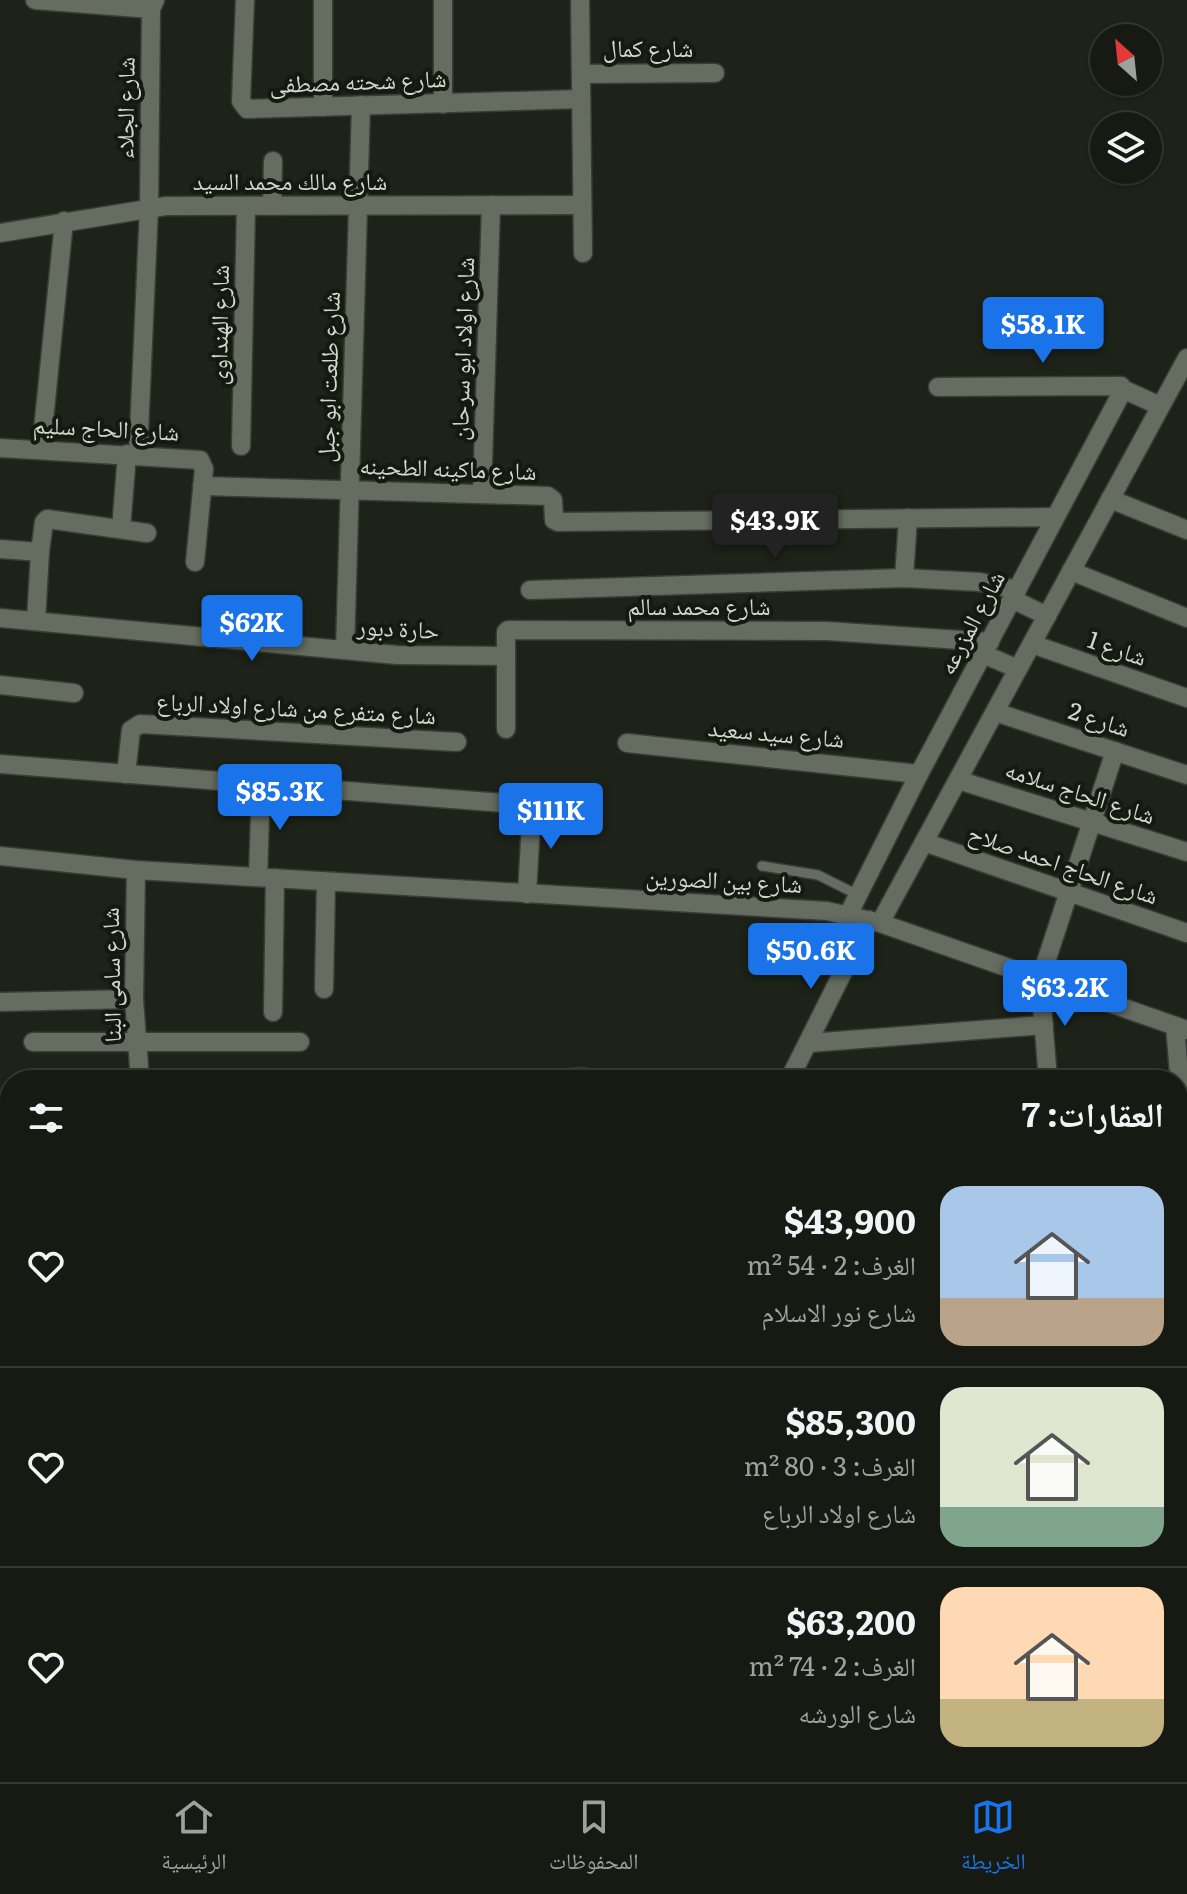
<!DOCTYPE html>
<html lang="ar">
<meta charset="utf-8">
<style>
body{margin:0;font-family:Literata,"Noto Naskh Arabic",serif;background:#232721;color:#f1f3f6;direction:rtl;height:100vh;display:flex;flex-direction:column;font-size:30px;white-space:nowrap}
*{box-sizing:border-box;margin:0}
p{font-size:26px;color:#9ea1a0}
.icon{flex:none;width:44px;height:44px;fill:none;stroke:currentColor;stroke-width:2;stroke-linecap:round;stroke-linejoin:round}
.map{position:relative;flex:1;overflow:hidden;direction:ltr}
.panel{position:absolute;left:0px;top:1070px;width:1188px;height:712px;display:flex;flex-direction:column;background:#161a13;border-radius:32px 32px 0 0;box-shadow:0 2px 6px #0004,0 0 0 2px #353833;direction:rtl}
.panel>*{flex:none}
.needle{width:52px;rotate:333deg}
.tools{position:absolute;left:1090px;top:24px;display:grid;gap:16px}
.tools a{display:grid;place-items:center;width:72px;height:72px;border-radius:50%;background:#161a13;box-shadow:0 2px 6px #0004,0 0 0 2px #353833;font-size:40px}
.price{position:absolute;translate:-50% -68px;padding:0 18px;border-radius:8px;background:#1a73e8;color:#fff;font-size:26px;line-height:52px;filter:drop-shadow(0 2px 4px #0008)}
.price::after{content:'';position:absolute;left:50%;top:48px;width:24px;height:18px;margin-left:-12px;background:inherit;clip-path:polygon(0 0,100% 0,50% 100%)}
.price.current{background:#222;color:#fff}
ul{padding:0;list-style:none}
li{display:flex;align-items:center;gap:24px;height:200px;padding:0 24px}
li+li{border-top:2px solid #353833}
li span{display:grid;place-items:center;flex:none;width:224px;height:160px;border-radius:24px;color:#555}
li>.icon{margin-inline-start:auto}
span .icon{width:96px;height:96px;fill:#fffc;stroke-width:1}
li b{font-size:34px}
h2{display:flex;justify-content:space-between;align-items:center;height:96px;padding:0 24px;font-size:34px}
.dock{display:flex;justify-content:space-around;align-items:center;height:112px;border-top:2px solid #353833;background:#161a13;font-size:22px;color:#9ea1a0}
.dock a{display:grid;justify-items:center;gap:4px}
.dock .current{color:#1a73e8}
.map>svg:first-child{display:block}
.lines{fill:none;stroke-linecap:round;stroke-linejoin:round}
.lane-casing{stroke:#393d36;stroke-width:12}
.street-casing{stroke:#393d36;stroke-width:21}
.lane{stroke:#656c60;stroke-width:9}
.street{stroke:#656c60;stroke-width:18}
.labels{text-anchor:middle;stroke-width:8;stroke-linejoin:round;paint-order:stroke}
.street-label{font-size:24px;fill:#d3d7d0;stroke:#151a10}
</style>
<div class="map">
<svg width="1187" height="1782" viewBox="0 0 1187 1782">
<rect width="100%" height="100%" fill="#1e2319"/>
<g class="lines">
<defs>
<path id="lane" d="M762,866L818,875L858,895"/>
<g id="street">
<path d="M35,0L151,9"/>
<path d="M245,0L241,101L247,109L581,99"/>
<path d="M323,0V107"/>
<path d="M443,0V104"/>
<path d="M580,0L583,253"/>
<path d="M581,74L715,73"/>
<path d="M272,206L273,161"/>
<path d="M0,233L166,206L582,205"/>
<path d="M938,387L1121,386L1125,391"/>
<path d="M241,446L246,206"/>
<path d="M0,448L200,460L204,469L195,562"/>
<path d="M41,450L64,221"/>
<path d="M138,455L149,207L151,9L155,0"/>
<path d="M202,486L548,496L553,500L554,520L558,522L1054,517"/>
<path d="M482,494L491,205"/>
<path d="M1110,499L1187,530"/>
<path d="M121,529L127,454"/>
<path d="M0,549L40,552L44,522L47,519L147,533"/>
<path d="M1071,571L1187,618"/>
<path d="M904,578L908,518"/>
<path d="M530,590L904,578L980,582L1017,590"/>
<path d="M1012,599L1047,616"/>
<path d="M0,618L397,655L506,656"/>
<path d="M36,621L40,552"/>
<path d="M1032,644L1187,698"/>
<path d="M345,650L361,105"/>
<path d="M983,654L1018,669"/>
<path d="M0,685L74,693"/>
<path d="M995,712L1187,775"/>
<path d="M506,729V632L508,630L827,631L990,642"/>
<path d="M627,743L919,774"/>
<path d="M0,764L555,807"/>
<path d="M126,774L131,730L140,724L457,742"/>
<path d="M958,780L1187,852"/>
<path d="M924,842L1187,933"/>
<path d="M0,856L136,870L827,911L880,923L1187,1030"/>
<path d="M136,870L134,999L140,1080"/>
<path d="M258,877L261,784"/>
<path d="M527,894L532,805"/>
<path d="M848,915L919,774L1121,394L1127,391L1160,406"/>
<path d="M880,923L1187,358"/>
<path d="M324,989L326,882"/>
<path d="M0,1002L134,999"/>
<path d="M273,1012L275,878"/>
<path d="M1175,1026L1187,1169"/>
<path d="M33,1042H300"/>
<path d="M809,1043L1044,1025"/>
<path d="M548,1080L582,1077L596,1080"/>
<path d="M789,1080L869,920"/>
<path d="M1048,1080L1040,980L1115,751"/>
<path d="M1178,1239L1187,1238"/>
<path d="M0,1270H10"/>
<path d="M1178,1307L1187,1306"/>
<path d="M0,1325H10"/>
<path d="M0,1354L10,1353"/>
<path d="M1178,1375H1187"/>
<path d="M1178,1446L1187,1445"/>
<path d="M0,1531H10"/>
<path d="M1178,1566L1185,1651L1178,1720"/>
<path d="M0,1703H10"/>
<path d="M131,1772V1782"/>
<path d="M1171,1778L1187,1777"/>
<path d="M315,1782L316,1772"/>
<path d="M404,1782L405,1772"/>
<path d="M519,1782V1772"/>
<path d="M582,1782V1772"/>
<path d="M662,1782V1772"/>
<path d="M732,1782V1772"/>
<path d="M802,1782L803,1772"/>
<path d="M872,1782L873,1772"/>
<path d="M950,1782V1772"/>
<path d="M1023,1782V1772"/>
</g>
</defs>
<use href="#lane" class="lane-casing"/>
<use href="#street" class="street-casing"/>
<use href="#lane" class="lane"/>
<use href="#street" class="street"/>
</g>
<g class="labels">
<g class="street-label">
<text x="648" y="57">شارع كمال</text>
<text transform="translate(358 82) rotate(-2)" y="8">شارع شحته مصطفى</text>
<text transform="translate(126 108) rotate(-89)" y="8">شارع الجلاء</text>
<text x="290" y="190">شارع مالك محمد السيد</text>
<text transform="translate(220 325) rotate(-89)" y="8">شارع الهنداوى</text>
<text transform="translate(463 349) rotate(-88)" y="8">شارع اولاد ابو سرحان</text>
<text transform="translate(329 377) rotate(-88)" y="8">شارع طلعت ابو جبل</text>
<text transform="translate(106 429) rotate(3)" y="8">شارع الحاج سليم</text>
<text transform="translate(448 469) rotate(2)" y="8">شارع ماكينه الطحينه</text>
<text x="699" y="615">شارع محمد سالم</text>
<text transform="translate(972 623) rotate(-62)" y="8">شارع المزرعه</text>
<text transform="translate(398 629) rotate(3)" y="8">حارة دبور</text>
<text transform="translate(1117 649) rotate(19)" y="8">شارع 1</text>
<text transform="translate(296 709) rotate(3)" y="8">شارع متفرع من شارع اولاد الرباع</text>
<text transform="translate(1099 720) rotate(18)" y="8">شارع 2</text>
<text transform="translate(776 734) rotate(5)" y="8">شارع سيد سعيد</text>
<text transform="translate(1080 793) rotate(18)" y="8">شارع الحاج سلامه</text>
<text transform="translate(1063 865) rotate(19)" y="8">شارع الحاج احمد صلاح</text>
<text transform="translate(724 881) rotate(3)" y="8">شارع بين الصورين</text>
<text transform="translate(112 975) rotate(-91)" y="8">شارع سامى البنا</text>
</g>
</g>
</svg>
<div class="tools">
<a><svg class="needle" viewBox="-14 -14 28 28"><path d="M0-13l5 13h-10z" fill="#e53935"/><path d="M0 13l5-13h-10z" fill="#9ea1a0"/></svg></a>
<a><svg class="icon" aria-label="layers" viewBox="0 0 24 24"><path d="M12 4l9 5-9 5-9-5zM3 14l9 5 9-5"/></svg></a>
</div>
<b class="price" style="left:1043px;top:365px">$58.1K</b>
<b class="price current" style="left:775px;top:561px">$43.9K</b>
<b class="price" style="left:252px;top:663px">$62K</b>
<b class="price" style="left:280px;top:832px">$85.3K</b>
<b class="price" style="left:551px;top:851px">$111K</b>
<b class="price" style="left:811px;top:991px">$50.6K</b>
<b class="price" style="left:1065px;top:1028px">$63.2K</b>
<section class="panel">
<h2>العقارات: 7<svg class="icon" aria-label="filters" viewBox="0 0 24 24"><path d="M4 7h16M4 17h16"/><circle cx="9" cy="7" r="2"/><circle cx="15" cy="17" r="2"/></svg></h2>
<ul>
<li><span style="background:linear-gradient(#a9c7e8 70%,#b9a48a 0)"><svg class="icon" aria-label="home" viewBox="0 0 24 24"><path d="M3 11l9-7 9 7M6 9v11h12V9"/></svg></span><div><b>$43,900</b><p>الغرف: 2 · 54 m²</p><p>شارع نور الاسلام</p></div><svg class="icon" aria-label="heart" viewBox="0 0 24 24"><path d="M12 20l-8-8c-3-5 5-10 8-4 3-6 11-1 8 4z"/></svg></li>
<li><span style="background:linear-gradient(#dfe7d0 75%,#7fa58c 0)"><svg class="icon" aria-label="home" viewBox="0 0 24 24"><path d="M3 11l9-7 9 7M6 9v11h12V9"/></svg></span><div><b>$85,300</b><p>الغرف: 3 · 80 m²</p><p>شارع اولاد الرباع</p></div><svg class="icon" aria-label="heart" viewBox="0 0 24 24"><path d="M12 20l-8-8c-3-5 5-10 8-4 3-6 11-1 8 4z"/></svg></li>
<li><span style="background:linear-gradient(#ffd9b3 70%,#c2b280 0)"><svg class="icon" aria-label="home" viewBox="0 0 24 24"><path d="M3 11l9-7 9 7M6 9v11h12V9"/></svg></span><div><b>$63,200</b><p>الغرف: 2 · 74 m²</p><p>شارع الورشه</p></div><svg class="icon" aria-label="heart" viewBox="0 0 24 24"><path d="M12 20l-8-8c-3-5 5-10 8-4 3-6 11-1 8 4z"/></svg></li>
</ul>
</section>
</div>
<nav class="dock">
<a class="current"><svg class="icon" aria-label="map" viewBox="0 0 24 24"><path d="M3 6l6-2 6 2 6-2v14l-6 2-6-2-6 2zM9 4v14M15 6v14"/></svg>الخريطة</a>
<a><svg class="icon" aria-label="saved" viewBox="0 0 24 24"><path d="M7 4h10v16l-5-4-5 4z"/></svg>المحفوظات</a>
<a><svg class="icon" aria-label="home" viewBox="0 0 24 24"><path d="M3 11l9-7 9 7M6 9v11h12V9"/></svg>الرئيسية</a>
</nav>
